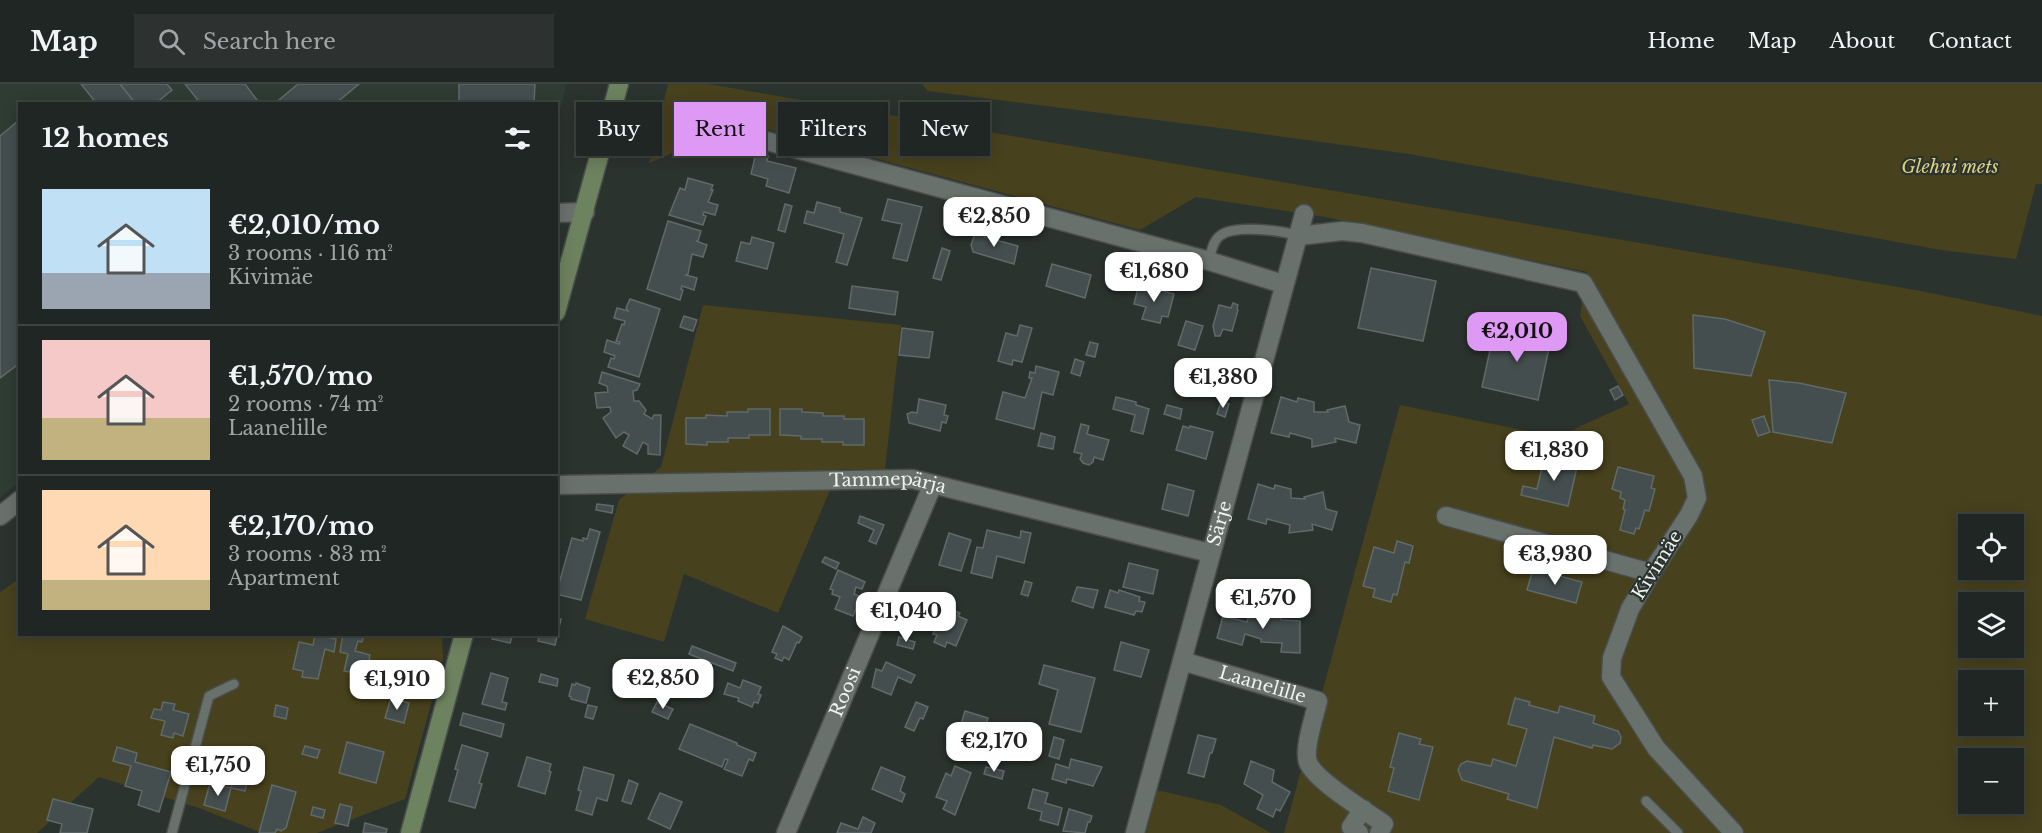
<!DOCTYPE html>
<meta charset="utf-8">
<style>
body{margin:0;font-family:"Libre Baskerville",serif;background:#2d3230;color:#f1f3f6;height:100vh;display:flex;flex-direction:column;font-size:22px;white-space:nowrap}
*{box-sizing:border-box;margin:0}
p{font-size:20px;color:#a2a5a6}
.icon{flex:none;width:33px;height:33px;fill:none;stroke:currentColor;stroke-width:2;stroke-linecap:round;stroke-linejoin:round}
.map{position:relative;flex:1;overflow:hidden}
.side{position:absolute;left:18px;top:18px;width:540px;height:534px;display:flex;flex-direction:column;background:#202623;border-radius:0px;box-shadow:0 3px 15px #0003,0 0 0 2px #3d4341}
.side>*{flex:none}
.banner{position:absolute;left:576px;top:18px;width:570px;height:54px;display:flex;gap:12px}
.fabs{position:absolute;left:1958px;top:430px;display:grid;gap:12px}
.fabs a{display:grid;place-items:center;width:66px;height:66px;border-radius:0px;background:#202623;box-shadow:0 3px 15px #0003,0 0 0 2px #3d4341;font-size:30px}
.price{position:absolute;translate:-50% -51px;padding:0 14px;border-radius:12px;background:#fff;color:#222;font-size:20px;line-height:39px;filter:drop-shadow(0 2px 3px #0008)}
.price::after{content:'';position:absolute;left:50%;top:36px;width:18px;height:14px;margin-left:-9px;background:inherit;clip-path:polygon(0 0,100% 0,50% 100%)}
.price.current{background:#dd99f3;color:#111}
ul{padding:0;list-style:none}
li{display:flex;align-items:center;gap:18px;height:150px;padding:0 24px}
li+li{border-top:2px solid #3d4341}
li span{display:grid;place-items:center;flex:none;width:168px;height:120px;border-radius:0px;color:#555}
li>.icon{margin-inline-start:auto}
span .icon{width:72px;height:72px;fill:#fffc;stroke-width:1}
li b{font-size:26px}
h2{display:flex;justify-content:space-between;align-items:center;height:72px;padding:0 24px;font-size:26px}
.chip{padding:0 21px;border-radius:0px;background:#202623;box-shadow:0 3px 15px #0003,0 0 0 2px #3d4341;font-size:21px;line-height:54px}
.chip.current{background:#dd99f3;color:#111}
header{display:flex;align-items:center;gap:36px;box-sizing:border-box;height:84px;padding:0 30px;background:#202623;border-bottom:2px solid #3d4341}
header strong{font-size:28px}
nav{display:flex;gap:33px;margin-inline-start:auto;font-size:21px}
.search{width:420px;height:54px;background:#2d3230;display:flex;align-items:center;gap:15px;box-sizing:border-box;padding:0 21px;border-radius:0px;color:#a2a5a6;font-size:22px}
.map>svg:first-child{display:block}
.built{fill:#2e3c34}
.green{fill:#48411d;fill-rule:evenodd}
.building{fill:#454e4e;stroke:#606a69;stroke-width:1.5}
.lines{fill:none;stroke-linecap:round;stroke-linejoin:round}
.lane-casing{stroke:#484e4b;stroke-width:12}
.street-casing{stroke:#484e4b;stroke-width:21}
.secondary-casing{stroke:#484e4b;stroke-width:21}
.lane{stroke:#69716d;stroke-width:9}
.street{stroke:#69716d;stroke-width:18}
.secondary{stroke:#6d825e;stroke-width:18}
.labels{text-anchor:middle;stroke-width:4.5;stroke-linejoin:round;paint-order:stroke}
.park-label{font-size:18px;font-style:italic;fill:#dfd182;stroke:#2b332f}
.street-label{font-size:18px;fill:#edf1ef;stroke:#2b332f}
</style>
<header>
<strong>Map</strong>
<div class="search"><svg class="icon" aria-label="search" viewBox="0 0 24 24"><circle cx="10" cy="10" r="6"/><path d="M15 15l6 6"/></svg>Search here</div>
<nav><a>Home</a><a>Map</a><a>About</a><a>Contact</a></nav>
</header>
<div class="map">
<svg width="2042" height="749" viewBox="0 0 2042 749">
<rect width="100%" height="100%" fill="#2b332f"/>
<path class="built" d="M0,0H567L557,36L556,20H20L19,398L0,414Z"/>
<g class="green">
<path d="M668,0H708L1921,207L2042,232V749H1284L1400,321L1557,353L1629,320L1580,232L1587,188L1325,133L1196,113L1140,146L762,44L717,50L649,79ZM1968,441H2013V486H1968ZM1968,519H2013V564H1968ZM1968,597H2013V642H1968ZM1968,675H2013V720H1968Z"/>
<path d="M922,0H2042V100H2036L2016,175L1941,166L1409,70L1212,43L928,7Z"/>
<path d="M703,221L901,241L885,385H839L778,529L684,490L664,558L585,535L619,416L661,383Z"/>
<path d="M19,495L20,550L442,551L443,576L405,715L317,749H262L199,724L99,693L37,749H0V508Z"/>
<path d="M1157,706L1221,721L1271,749H1146Z"/>
</g>
<g class="building">
<path d="M81,0H120L136,20H97Z"/>
<path d="M120,0H167L172,6L155,20H136Z"/>
<path d="M185,0H245L260,20H201Z"/>
<path d="M298,0H359L335,20H274Z"/>
<path d="M459,0H535L534,20H459Z"/>
<path d="M18,37L20,279L0,294V52Z"/>
<path d="M756,69L768,72L767,77L796,84L789,109L766,102L768,95L751,90Z"/>
<path d="M688,94L713,101L711,106H713L708,118L718,121L715,131L704,128L703,131L706,132L703,141L669,131L680,104L685,106Z"/>
<path d="M888,115L922,123L907,177L893,174L902,140L882,136Z"/>
<path d="M817,118L840,124V128L862,134L847,181L836,178L844,150L804,139L807,127L814,129Z"/>
<path d="M785,120L792,122L785,148L778,146Z"/>
<path d="M668,137L701,147L698,157H696L707,161L703,173L692,170L688,190L686,191L697,194L694,206L682,202L681,205L683,206L680,216L647,205Z"/>
<path d="M976,146L986,149L985,153L1018,162L1014,180L973,168L971,161Z"/>
<path d="M752,153L774,159L767,185L736,177L741,158L750,160Z"/>
<path d="M942,164L950,167L941,196L933,194Z"/>
<path d="M1052,180L1091,191L1085,214L1046,202Z"/>
<path d="M1371,184L1436,197L1423,257L1358,244Z"/>
<path d="M1139,200L1174,210L1168,233L1162,232L1160,239L1142,235L1146,223L1134,220Z"/>
<path d="M852,202L898,208L895,231L849,224Z"/>
<path d="M630,215L660,225L639,293L608,283L611,274L614,275L615,272L604,268L607,256L619,260L620,258L616,257L622,240L624,241L625,237L614,234L617,224L628,227L626,224Z"/>
<path d="M1233,219L1238,221L1237,225L1238,226L1232,247L1223,245L1220,252H1215L1213,242L1219,221L1231,224Z"/>
<path d="M1693,231L1725,235L1765,248L1751,292L1694,284Z"/>
<path d="M684,232L697,236L693,247L680,243Z"/>
<path d="M1186,237L1203,242L1195,266L1178,261Z"/>
<path d="M1020,241L1032,244L1022,278L1013,276L1012,281L998,277L1006,249L1017,252Z"/>
<path d="M1495,243L1551,255L1538,316L1482,303Z"/>
<path d="M902,244L933,248L929,274L899,271Z"/>
<path d="M1090,258L1098,260L1095,273L1086,271Z"/>
<path d="M1075,275L1084,278L1080,292L1071,289Z"/>
<path d="M1036,282L1059,288L1053,311L1042,308L1034,345L996,335L1003,308L1025,314L1032,294H1029L1030,288L1035,289Z"/>
<path d="M602,288L640,300L637,306L633,307L634,317H639L646,326L644,330L652,335L654,331H661L660,371L648,370V361L643,358L637,370L623,362L629,351L624,348L616,354L603,334L611,328L610,323L597,324L595,309L608,308L607,302L599,299Z"/>
<path d="M1769,296L1799,299L1846,309L1832,359L1773,348Z"/>
<path d="M1618,302L1623,311L1615,316L1610,306Z"/>
<path d="M1116,313L1136,318V321L1149,325L1143,350L1131,347L1135,331L1113,325Z"/>
<path d="M1281,313L1297,318L1298,314L1314,318V328H1328L1327,326L1345,322L1349,338L1360,341L1356,359L1335,354L1336,358L1312,363V355L1290,349L1289,353L1271,349Z"/>
<path d="M919,315L946,321L944,331L948,332L946,339L942,338L940,347L909,339L907,330L912,328L917,329Z"/>
<path d="M1221,318L1229,320L1225,333L1217,330Z"/>
<path d="M1167,321L1182,325L1180,335L1164,330Z"/>
<path d="M748,325H770V351H749V354H728V358H707V361L686,360V334H706V331L727,332V328H748Z"/>
<path d="M780,325H802V328L823,329V332H844V335H864V361H843V358H822V355H801V352L780,351Z"/>
<path d="M1764,332L1770,348L1758,352L1752,336Z"/>
<path d="M1081,340L1089,342L1087,350L1109,356L1103,376L1094,373L1093,378L1089,381L1083,379L1080,375L1082,370L1074,368Z"/>
<path d="M1183,342L1189,344L1190,342L1213,348L1206,375L1176,366Z"/>
<path d="M1041,349L1055,353L1053,365L1038,362Z"/>
<path d="M1545,371L1578,379L1568,422L1521,411L1523,402L1537,405Z"/>
<path d="M1618,383L1654,392L1651,404L1655,405L1649,427L1645,426L1639,445L1636,444L1634,450L1620,446L1625,426L1623,425L1625,416L1620,414L1621,408L1612,405Z"/>
<path d="M1168,400L1194,407L1188,432L1162,425Z"/>
<path d="M1258,400L1274,405L1275,401L1291,405V414L1305,415L1304,413L1323,408L1326,425L1337,428L1332,446L1312,440L1313,446L1289,449L1290,441L1267,435L1266,440L1248,435Z"/>
<path d="M597,420L613,422L612,429L596,426Z"/>
<path d="M860,432L884,441L876,460L869,457L874,446L858,439Z"/>
<path d="M590,445L600,448L581,516L556,510L572,454L583,457V454L587,455Z"/>
<path d="M987,446L1020,454L1021,447L1031,449L1024,479L997,472L992,494L971,489L977,463L983,464Z"/>
<path d="M949,449L971,456L961,487L939,481Z"/>
<path d="M1397,457L1413,462L1409,479L1405,478L1397,511L1393,510L1391,518L1373,513L1375,505L1363,502L1374,463L1394,469Z"/>
<path d="M825,473L839,479L836,485L822,478Z"/>
<path d="M1129,479L1158,486L1153,510L1123,503Z"/>
<path d="M1533,485L1582,498L1576,519L1527,506Z"/>
<path d="M838,486L865,498L862,505L856,503L854,510L861,513L853,532L835,525L840,513L832,510L833,506L830,505Z"/>
<path d="M1025,497L1032,499L1028,512L1021,510Z"/>
<path d="M1077,503L1098,506L1093,524L1072,517Z"/>
<path d="M1110,506L1118,509L1119,506L1140,513L1139,517L1145,518L1142,528L1136,527L1134,531L1105,523Z"/>
<path d="M1252,519L1267,524L1266,528L1281,532V536L1300,537V569L1281,568L1282,559L1261,558V555L1245,550L1242,561L1217,554L1223,532L1247,538Z"/>
<path d="M948,524L960,529L958,532L967,536L956,562L947,558L945,563L934,558L937,551L933,550L943,529L946,530Z"/>
<path d="M556,534L561,535L555,561L538,557L540,550H556Z"/>
<path d="M783,542L802,553L799,559L797,558L789,576L784,573L782,577L775,574L777,570L772,568Z"/>
<path d="M343,550H364L362,558L358,557L355,567L370,571L369,576L373,577L372,585L367,584L365,591L344,587L348,570L340,568Z"/>
<path d="M513,550L510,559L492,555L493,550Z"/>
<path d="M315,551L336,555L334,568L325,565L318,595L302,593L303,587L293,585L299,558L313,561Z"/>
<path d="M899,553L915,558L913,565L897,561Z"/>
<path d="M1121,558L1149,566L1141,593L1114,586Z"/>
<path d="M692,562L736,579L733,587L689,570Z"/>
<path d="M886,578L915,591L911,599L898,593L891,611L872,603L876,585L882,587Z"/>
<path d="M1044,581L1095,594L1081,648L1049,640L1058,606L1039,600Z"/>
<path d="M491,589L508,594L502,618L507,619L505,626L482,620Z"/>
<path d="M541,590L558,595L557,602L539,598Z"/>
<path d="M743,596L761,603L758,610L761,611L758,619L754,618L752,623L738,617L739,614L724,610L728,599L740,604Z"/>
<path d="M576,599L590,604L586,619L571,615V613L569,612L572,600L575,601Z"/>
<path d="M391,614L409,619L404,639L385,634Z"/>
<path d="M1515,614L1530,618L1529,621L1558,629L1560,622L1595,632L1593,639L1618,647L1621,653L1620,659L1612,665L1593,661L1592,664L1554,653L1537,724L1507,715L1509,710L1462,696L1458,686L1461,680L1467,677L1491,682L1493,675L1516,682L1527,645L1508,640Z"/>
<path d="M163,618L175,620L173,626L189,630L183,652L174,649L173,654L161,651L165,637L151,634L154,625L161,626Z"/>
<path d="M657,618L673,625L668,635L652,628Z"/>
<path d="M916,618L928,623L923,635L920,634L914,647L905,643Z"/>
<path d="M276,621L288,624L286,635L274,632Z"/>
<path d="M588,621L597,623L593,635L585,633Z"/>
<path d="M965,627L988,634L978,669L954,663Z"/>
<path d="M463,629L504,640L501,653L460,641Z"/>
<path d="M690,640L737,659V661L756,669L753,677L749,675L742,692L724,685L728,676L725,675L722,683L679,665Z"/>
<path d="M1399,649L1421,655L1419,660L1433,663L1419,716L1388,707L1394,684L1390,683Z"/>
<path d="M1198,651L1216,655L1212,669H1210L1204,693L1188,689Z"/>
<path d="M1054,653L1064,656L1059,675L1049,672Z"/>
<path d="M347,658L384,668L376,699L339,689Z"/>
<path d="M462,661L488,669L479,699L482,700L475,724L449,717L458,686L455,685Z"/>
<path d="M305,662L320,666L317,674L302,670Z"/>
<path d="M117,663L137,669L135,678L171,688L159,728L138,721L142,707L125,702L131,682L113,677Z"/>
<path d="M527,673L551,680L549,687L551,688L545,710L518,702Z"/>
<path d="M1071,675L1102,683L1093,702L1067,695L1066,699L1052,695L1056,680L1069,684Z"/>
<path d="M1251,677L1274,686L1272,698L1290,708L1280,727L1276,725L1273,733L1257,725L1263,711L1244,700Z"/>
<path d="M955,682L971,689L955,731L943,725L947,717L936,713L946,689L951,692Z"/>
<path d="M584,683L614,691L607,717L597,714L592,731L576,726L581,707L578,706Z"/>
<path d="M881,683L905,693L900,707L905,710L902,718L872,705Z"/>
<path d="M986,683L1004,687L1002,695L984,690Z"/>
<path d="M234,691L248,695L245,707L231,704Z"/>
<path d="M629,696L638,700L631,720L622,717Z"/>
<path d="M210,699L231,704L225,727L204,721Z"/>
<path d="M272,701L296,708L286,744L281,747L277,745L275,749H259Z"/>
<path d="M1033,705L1048,709L1045,719L1062,724L1058,741L1040,736L1042,728L1028,724Z"/>
<path d="M660,709L682,718L670,745L648,735Z"/>
<path d="M53,715L93,725L87,749H60L62,740L47,736Z"/>
<path d="M340,720L352,723L348,742L335,739Z"/>
<path d="M313,723L325,726L323,734L311,731Z"/>
<path d="M1069,725L1092,732L1090,738H1088L1085,749L1063,747Z"/>
<path d="M863,733L875,739L871,749H837L841,739L858,745Z"/>
<path d="M365,739L387,745L386,749H363Z"/>
</g>
<g class="lines">
<defs>
<g id="lane">
<path d="M1209,177C1211,168 1213,156 1221,151C1235,141 1281,146 1298,152"/>
<path d="M1646,717L1678,749"/>
<path d="M172,749L209,612L234,600"/>
</g>
<g id="street">
<path d="M763,56L1209,177L1283,200"/>
<path d="M556,129L585,128"/>
<path d="M1298,152L1342,147L1362,149L1583,199L1693,392L1697,414L1689,431L1651,489L1630,525L1612,574L1611,593L1656,664L1734,749"/>
<path id="s1" d="M556,401L912,395L1210,469"/>
<path d="M0,432L20,416"/>
<path d="M1446,432L1651,489"/>
<path id="s2" d="M1182,577L1318,617C1315,631 1303,665 1308,678C1314,696 1367,728 1384,740L1379,749"/>
<path id="s3" d="M786,749L933,400"/>
<path id="s4" d="M1135,749L1304,130"/>
<path d="M1359,749L1351,743L1363,725"/>
</g>
<g id="secondary">
<path d="M556,228L619,0"/>
<path d="M410,749L464,550"/>
</g>
</defs>
<use href="#lane" class="lane-casing"/>
<use href="#street" class="street-casing"/>
<use href="#secondary" class="secondary-casing"/>
<use href="#lane" class="lane"/>
<use href="#street" class="street"/>
<use href="#secondary" class="secondary"/>
</g>
<g class="labels">
<g class="park-label">
<text x="1950" y="89">Glehni mets</text>
</g>
<g class="street-label">
<text dy="6" stroke="none"><textPath href="#s1" startOffset="332">Tammepärja</textPath></text>
<text dy="6" stroke="none"><textPath href="#s4" startOffset="321">Särje</textPath></text>
<text transform="translate(1657 481) rotate(-58)" y="6">Kivimäe</text>
<text dy="6" stroke="none"><textPath href="#s2" startOffset="84">Laanelille</textPath></text>
<text dy="6" stroke="none"><textPath href="#s3" startOffset="153">Roosi</textPath></text>
</g>
</g>
</svg>
<div class="fabs">
<a><svg class="icon" aria-label="locate" viewBox="0 0 24 24"><circle cx="12" cy="12" r="6"/><path d="M12 2v4M12 18v4M2 12h4M18 12h4"/></svg></a>
<a><svg class="icon" aria-label="layers" viewBox="0 0 24 24"><path d="M12 4l9 5-9 5-9-5zM3 14l9 5 9-5"/></svg></a>
<a>+</a>
<a>−</a>
</div>
<b class="price" style="left:994px;top:164px">€2,850</b>
<b class="price" style="left:1154px;top:219px">€1,680</b>
<b class="price current" style="left:1517px;top:279px">€2,010</b>
<b class="price" style="left:1223px;top:325px">€1,380</b>
<b class="price" style="left:1554px;top:398px">€1,830</b>
<b class="price" style="left:1555px;top:502px">€3,930</b>
<b class="price" style="left:1263px;top:546px">€1,570</b>
<b class="price" style="left:906px;top:559px">€1,040</b>
<b class="price" style="left:663px;top:626px">€2,850</b>
<b class="price" style="left:397px;top:627px">€1,910</b>
<b class="price" style="left:994px;top:689px">€2,170</b>
<b class="price" style="left:218px;top:713px">€1,750</b>
<div class="banner">
<a class="chip">Buy</a>
<a class="chip current">Rent</a>
<a class="chip">Filters</a>
<a class="chip">New</a>
</div>
<section class="side">
<h2>12 homes<svg class="icon" aria-label="filters" viewBox="0 0 24 24"><path d="M4 7h16M4 17h16"/><circle cx="9" cy="7" r="2"/><circle cx="15" cy="17" r="2"/></svg></h2>
<ul>
<li><span style="background:linear-gradient(#bfe0f5 70%,#9aa5b1 0)"><svg class="icon" aria-label="home" viewBox="0 0 24 24"><path d="M3 11l9-7 9 7M6 9v11h12V9"/></svg></span><div><b>€2,010/mo</b><p>3 rooms · 116 m²</p><p>Kivimäe</p></div></li>
<li><span style="background:linear-gradient(#f6c9c9 65%,#c2b280 0)"><svg class="icon" aria-label="home" viewBox="0 0 24 24"><path d="M3 11l9-7 9 7M6 9v11h12V9"/></svg></span><div><b>€1,570/mo</b><p>2 rooms · 74 m²</p><p>Laanelille</p></div></li>
<li><span style="background:linear-gradient(#ffd9b3 75%,#c2b280 0)"><svg class="icon" aria-label="home" viewBox="0 0 24 24"><path d="M3 11l9-7 9 7M6 9v11h12V9"/></svg></span><div><b>€2,170/mo</b><p>3 rooms · 83 m²</p><p>Apartment</p></div></li>
</ul>
</section>
</div>
